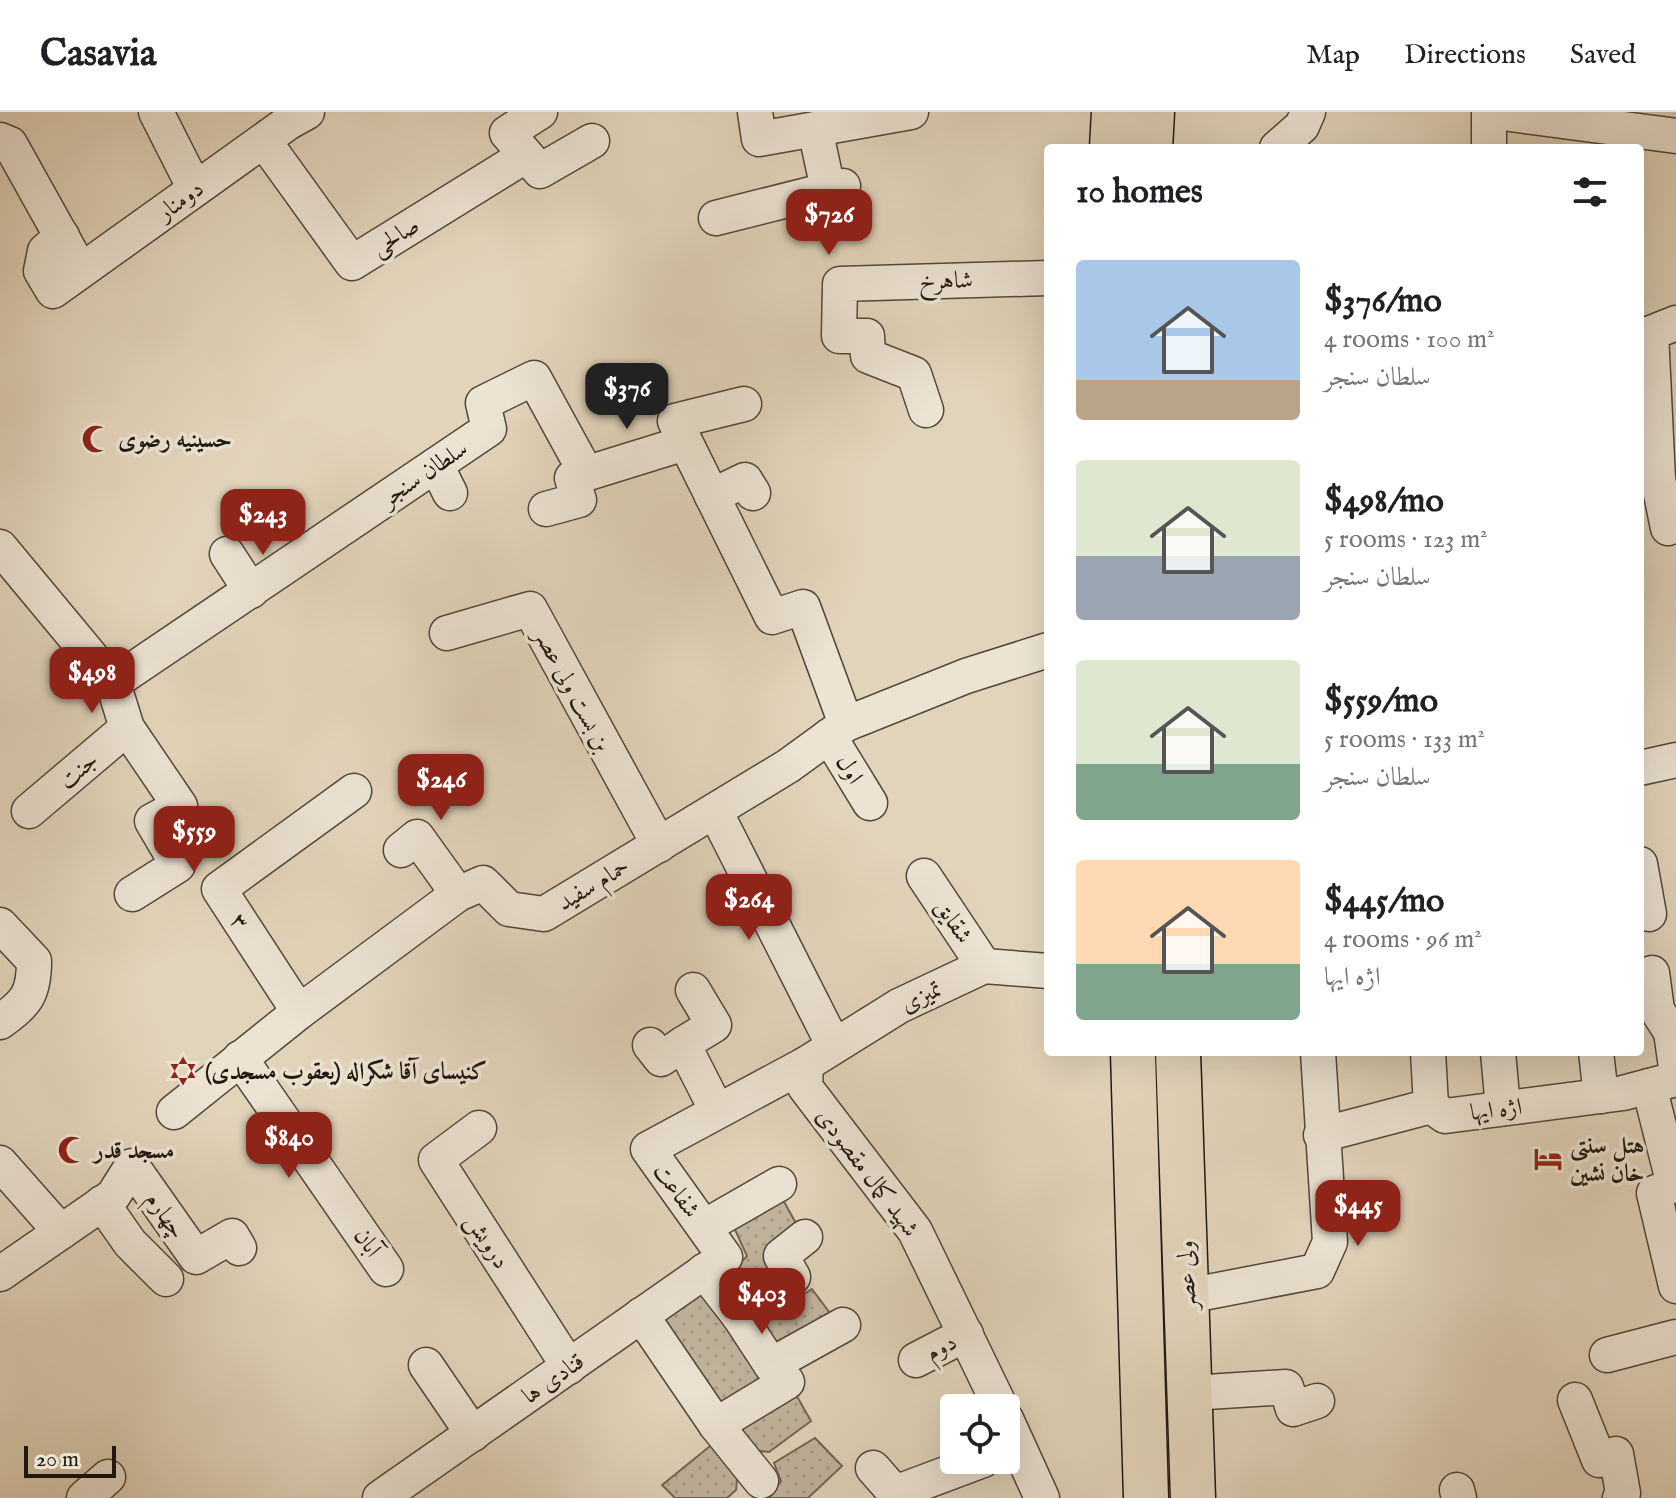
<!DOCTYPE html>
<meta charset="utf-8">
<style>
body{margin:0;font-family:"IM FELL English",Amiri,serif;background:#f2f2f2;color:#202124;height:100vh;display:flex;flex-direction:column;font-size:30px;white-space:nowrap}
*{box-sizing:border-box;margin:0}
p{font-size:26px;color:#757577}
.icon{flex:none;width:44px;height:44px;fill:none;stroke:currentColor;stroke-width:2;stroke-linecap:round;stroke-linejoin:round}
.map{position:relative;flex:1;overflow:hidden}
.sheet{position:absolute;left:1044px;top:32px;width:600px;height:912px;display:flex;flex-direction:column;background:#fff;border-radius:8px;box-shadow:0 8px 32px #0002}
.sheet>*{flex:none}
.buttons{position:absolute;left:940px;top:1282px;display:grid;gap:16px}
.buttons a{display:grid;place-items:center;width:80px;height:80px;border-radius:8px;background:#fff;box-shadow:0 8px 32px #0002;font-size:40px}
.scale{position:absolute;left:24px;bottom:20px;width:92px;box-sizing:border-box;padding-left:8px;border:4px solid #211910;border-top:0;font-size:22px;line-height:28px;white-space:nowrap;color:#211910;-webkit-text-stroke:6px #ece3d3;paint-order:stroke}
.price{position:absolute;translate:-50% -68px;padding:0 18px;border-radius:16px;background:#8f2418;color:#fff;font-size:26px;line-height:52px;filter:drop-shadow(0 2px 4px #0008)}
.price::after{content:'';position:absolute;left:50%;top:48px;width:24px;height:18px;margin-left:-12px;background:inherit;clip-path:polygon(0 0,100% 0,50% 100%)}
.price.selected{background:#222;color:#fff}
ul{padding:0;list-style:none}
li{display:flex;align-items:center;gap:24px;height:200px;padding:0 32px}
li span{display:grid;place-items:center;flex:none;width:224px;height:160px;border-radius:8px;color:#555}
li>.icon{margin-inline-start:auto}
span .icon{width:96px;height:96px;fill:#fffc;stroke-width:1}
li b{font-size:34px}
h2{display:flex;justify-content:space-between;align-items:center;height:96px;padding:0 32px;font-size:34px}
header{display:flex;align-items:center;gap:48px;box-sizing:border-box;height:112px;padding:0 40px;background:#fff;border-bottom:2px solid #e0e0e0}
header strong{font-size:38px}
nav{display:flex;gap:44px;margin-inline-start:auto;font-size:28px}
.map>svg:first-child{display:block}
.green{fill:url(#green-dots);stroke:#716657;stroke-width:2}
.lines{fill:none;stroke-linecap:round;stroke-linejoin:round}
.street-casing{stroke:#51483b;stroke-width:37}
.primary-casing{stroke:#211910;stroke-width:47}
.street{stroke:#ece3d3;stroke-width:34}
.primary{stroke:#e2d4bb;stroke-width:44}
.labels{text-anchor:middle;stroke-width:7;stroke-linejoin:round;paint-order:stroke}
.street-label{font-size:24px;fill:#211910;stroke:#ece3d3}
.poi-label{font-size:24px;font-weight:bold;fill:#211910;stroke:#ece3d3;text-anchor:start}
</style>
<header>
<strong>Casavia</strong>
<nav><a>Map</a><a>Directions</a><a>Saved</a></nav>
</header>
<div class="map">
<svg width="1676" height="1386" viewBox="0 0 1676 1386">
<defs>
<pattern id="green-dots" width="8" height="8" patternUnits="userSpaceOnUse" patternTransform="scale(2)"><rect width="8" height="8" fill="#c1b49e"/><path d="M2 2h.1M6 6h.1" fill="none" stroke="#a69a87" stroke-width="1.8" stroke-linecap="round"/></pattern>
</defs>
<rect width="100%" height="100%" fill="#e2d4bb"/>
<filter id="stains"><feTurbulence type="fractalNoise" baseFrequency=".0025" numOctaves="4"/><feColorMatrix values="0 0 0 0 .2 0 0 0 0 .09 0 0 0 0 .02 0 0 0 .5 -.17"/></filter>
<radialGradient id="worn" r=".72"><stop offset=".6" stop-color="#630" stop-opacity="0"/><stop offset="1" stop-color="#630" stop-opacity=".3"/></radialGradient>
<g class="green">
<path d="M781,1084L798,1115L775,1156L738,1183L726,1166L747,1144L732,1111Z"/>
<path d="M812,1177L832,1204L774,1236L759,1211Z"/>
<path d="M701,1178L763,1265L722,1292L659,1205Z"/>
<path d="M795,1281L811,1309L769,1340L752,1338L735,1314Z"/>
<path d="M720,1326L739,1346L736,1378L727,1386H675L662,1373Z"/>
<path d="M815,1326L842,1354L808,1386H769L768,1384L781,1369L774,1351Z"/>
</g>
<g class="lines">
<defs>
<g id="street">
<path d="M156,0L195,77"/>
<path d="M540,0L507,21L540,59L592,29"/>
<path d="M755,0L759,27L911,0"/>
<path d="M1496,0L1676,24"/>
<path d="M815,17L828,77"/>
<path d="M0,28L10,32L73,145"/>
<path d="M264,29L352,151L525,44"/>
<path d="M1277,36L1302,14L1308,0"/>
<path d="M1489,36V0"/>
<path d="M716,106L843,74"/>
<path d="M62,124L45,139L41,159L53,179L289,10L307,0"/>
<path d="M744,292L675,309L772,505L803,495L846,612"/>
<path d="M926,298L914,262L868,244L867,224H839L840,172L1048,166"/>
<path d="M436,353L450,381"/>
<path d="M712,384L745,368L753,381"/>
<path d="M546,397L579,388L572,366L685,331"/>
<path d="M1668,416L1658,367L1651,221L1676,211"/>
<path d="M0,435L113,571L127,616L180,694L152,709L178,753L132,782"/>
<path d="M227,442L251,479"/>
<path d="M447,521L530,497L659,733"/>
<path d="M113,571L489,317L483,291L534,266L586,361"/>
<path d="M829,624L870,691"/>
<path d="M1640,656L1676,648"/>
<path d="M29,699L127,616"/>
<path d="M715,699L834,934"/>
<path d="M401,738L417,725L458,782"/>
<path d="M1640,752L1649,802"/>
<path d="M924,764L984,854"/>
<path d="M0,813L34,849C34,883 26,891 0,910"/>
<path d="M1652,861L1657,898L1671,920L1676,955"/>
<path d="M299,900L219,777L354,679"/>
<path d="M683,932L714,913L693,878"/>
<path d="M650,933L661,947L683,932L717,999"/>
<path d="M1428,940L1431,994"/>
<path d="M1498,940L1503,996"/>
<path d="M1596,940L1601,984"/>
<path d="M240,946L386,1157"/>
<path d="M806,952L805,975L915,1119L1001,1296"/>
<path d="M1649,974L1674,1073L1654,1081L1676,1174"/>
<path d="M174,1000L299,900L458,782L483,771L509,797L544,802L788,654L846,612L966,564L1048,538"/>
<path d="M479,1016L436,1048L569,1255"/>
<path d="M1321,1023L1431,994L1445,1004L1623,981L1676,967"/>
<path d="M0,1051L61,1120"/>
<path d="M102,1091L130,1131L166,1167"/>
<path d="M704,1115L779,1072"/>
<path d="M704,1159L739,1204L793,1165L781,1144L805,1125"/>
<path d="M0,1162L113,1084L132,1054L196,1145L232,1124L239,1136"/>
<path d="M1187,1184L1317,1159L1330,1130L1318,940"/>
<path d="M641,1203L716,1313L787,1270L771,1253"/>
<path d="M739,1204L771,1253L843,1213"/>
<path d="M1607,1243L1676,1225"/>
<path d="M916,1248L966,1222"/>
<path d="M426,1253L473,1322"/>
<path d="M1191,1281L1286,1275L1293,1297L1317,1289"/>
<path d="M1575,1288L1599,1348L1616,1342L1623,1381L1620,1386"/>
<path d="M1006,1307L1042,1386"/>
<path d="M716,1313L761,1369"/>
<path d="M873,1356L895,1381L983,1348"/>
<path d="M1457,1378L1459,1386"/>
<path d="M84,1386L108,1365"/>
<path d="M380,1386L725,1145L648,1037L806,952L899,894L984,854L1048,859"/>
</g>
<g id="primary">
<path d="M1112,36L1114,0"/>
<path d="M1150,36L1152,0"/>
<path d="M1133,940L1146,1386"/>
<path d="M1178,940L1193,1386"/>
</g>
</defs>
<use href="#street" class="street-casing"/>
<use href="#primary" class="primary-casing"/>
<use href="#street" class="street"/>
<use href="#primary" class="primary"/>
</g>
<defs>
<symbol id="mosque-bare" viewBox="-9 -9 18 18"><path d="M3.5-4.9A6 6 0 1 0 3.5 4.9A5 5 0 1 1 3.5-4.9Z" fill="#8f2418" stroke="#ece3d3" stroke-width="2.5" paint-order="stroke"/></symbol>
<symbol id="synagogue-bare" viewBox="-9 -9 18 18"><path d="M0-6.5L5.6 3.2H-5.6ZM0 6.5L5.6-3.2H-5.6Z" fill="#8f2418" stroke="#ece3d3" stroke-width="2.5" paint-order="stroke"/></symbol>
<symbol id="hotel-bare" viewBox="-9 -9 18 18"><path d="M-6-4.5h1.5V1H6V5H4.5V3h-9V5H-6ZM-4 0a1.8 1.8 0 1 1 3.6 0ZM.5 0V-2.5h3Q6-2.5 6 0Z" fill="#8f2418" stroke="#ece3d3" stroke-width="2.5" paint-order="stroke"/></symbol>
</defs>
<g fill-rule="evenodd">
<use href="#mosque-bare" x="76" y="307" width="40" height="40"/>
<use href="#synagogue-bare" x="163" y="939" width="40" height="40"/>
<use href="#mosque-bare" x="52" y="1018" width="40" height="40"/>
<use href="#hotel-bare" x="1528" y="1027" width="40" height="40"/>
</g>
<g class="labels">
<g class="street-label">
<text transform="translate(180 88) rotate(-36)" y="8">دومنار</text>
<text transform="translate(395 124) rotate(-32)" y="8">صالحی</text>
<text transform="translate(946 168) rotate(-1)" y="8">شاهرخ</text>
<text transform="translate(424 361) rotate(-34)" y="8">سلطان سنجر</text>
<text transform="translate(573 578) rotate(62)" y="8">بن بست ولی عصر</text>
<text transform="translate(850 657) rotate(59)" y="8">اول</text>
<text transform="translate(78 658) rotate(-40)" y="8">جنت</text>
<text transform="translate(593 772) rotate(-31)" y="8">حمام سفید</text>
<text transform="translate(240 809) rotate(57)" y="8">۳</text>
<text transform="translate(954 809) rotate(56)" y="8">شقایق</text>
<text transform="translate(921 884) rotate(-26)" y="8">تمیزی</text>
<text transform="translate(1496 997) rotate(-7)" y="8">اژه ایها</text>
<text transform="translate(868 1060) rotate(53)" y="8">شهید کمال مقصودی</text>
<text transform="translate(677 1078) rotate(54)" y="8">شفاعت</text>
<text transform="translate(166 1103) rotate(55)" y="8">چهارم</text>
<text transform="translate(488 1129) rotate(57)" y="8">درویش</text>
<text transform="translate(368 1130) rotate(55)" y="8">آبان</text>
<text transform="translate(1186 1163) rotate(-92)" y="8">ولی عصر</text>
<text transform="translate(941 1235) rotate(-28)" y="8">دوم</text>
<text transform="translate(553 1266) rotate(-35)" y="8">قنادی ها</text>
</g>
<g class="poi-label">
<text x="118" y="335">حسینیه رضوی</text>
<text x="205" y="967">کنیسای آقا شکراله (یعقوب مسجدی)</text>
<text x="1570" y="1041">هتل سنتی<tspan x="1570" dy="28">خان نشین</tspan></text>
<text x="94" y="1046">مسجد قدر</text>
</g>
</g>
<rect width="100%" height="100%" filter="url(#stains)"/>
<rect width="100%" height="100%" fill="url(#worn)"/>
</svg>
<div class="buttons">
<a><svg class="icon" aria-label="locate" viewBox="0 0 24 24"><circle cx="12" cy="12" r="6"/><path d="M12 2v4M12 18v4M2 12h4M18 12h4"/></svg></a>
</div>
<div class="scale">20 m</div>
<b class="price" style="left:829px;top:145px">$726</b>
<b class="price selected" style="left:627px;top:319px">$376</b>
<b class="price" style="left:263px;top:445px">$243</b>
<b class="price" style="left:92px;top:603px">$498</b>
<b class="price" style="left:441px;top:710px">$246</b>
<b class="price" style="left:194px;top:762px">$559</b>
<b class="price" style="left:749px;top:830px">$264</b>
<b class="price" style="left:289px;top:1068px">$840</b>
<b class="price" style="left:1358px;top:1136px">$445</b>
<b class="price" style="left:762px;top:1224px">$403</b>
<section class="sheet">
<h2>10 homes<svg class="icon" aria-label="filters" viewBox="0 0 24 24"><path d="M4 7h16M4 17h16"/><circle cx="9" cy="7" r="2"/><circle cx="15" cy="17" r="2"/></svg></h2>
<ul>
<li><span style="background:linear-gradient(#a9c7e8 75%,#b9a48a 0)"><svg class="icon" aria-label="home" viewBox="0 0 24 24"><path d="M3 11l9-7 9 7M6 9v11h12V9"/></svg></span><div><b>$376/mo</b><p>4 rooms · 100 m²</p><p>سلطان سنجر</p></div></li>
<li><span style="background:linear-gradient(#dfe7d0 60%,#9aa5b1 0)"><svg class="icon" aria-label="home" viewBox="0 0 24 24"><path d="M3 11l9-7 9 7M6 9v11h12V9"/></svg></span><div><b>$498/mo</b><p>5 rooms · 123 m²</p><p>سلطان سنجر</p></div></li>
<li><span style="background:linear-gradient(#dfe7d0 65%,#7fa58c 0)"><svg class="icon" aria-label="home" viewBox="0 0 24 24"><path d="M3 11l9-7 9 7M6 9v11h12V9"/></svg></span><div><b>$559/mo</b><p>5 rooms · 133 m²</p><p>سلطان سنجر</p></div></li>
<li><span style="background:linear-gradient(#ffd9b3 65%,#7fa58c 0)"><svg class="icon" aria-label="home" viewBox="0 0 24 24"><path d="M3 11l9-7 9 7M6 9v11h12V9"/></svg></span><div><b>$445/mo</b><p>4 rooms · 96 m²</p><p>اژه ایها</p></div></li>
</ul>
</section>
</div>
